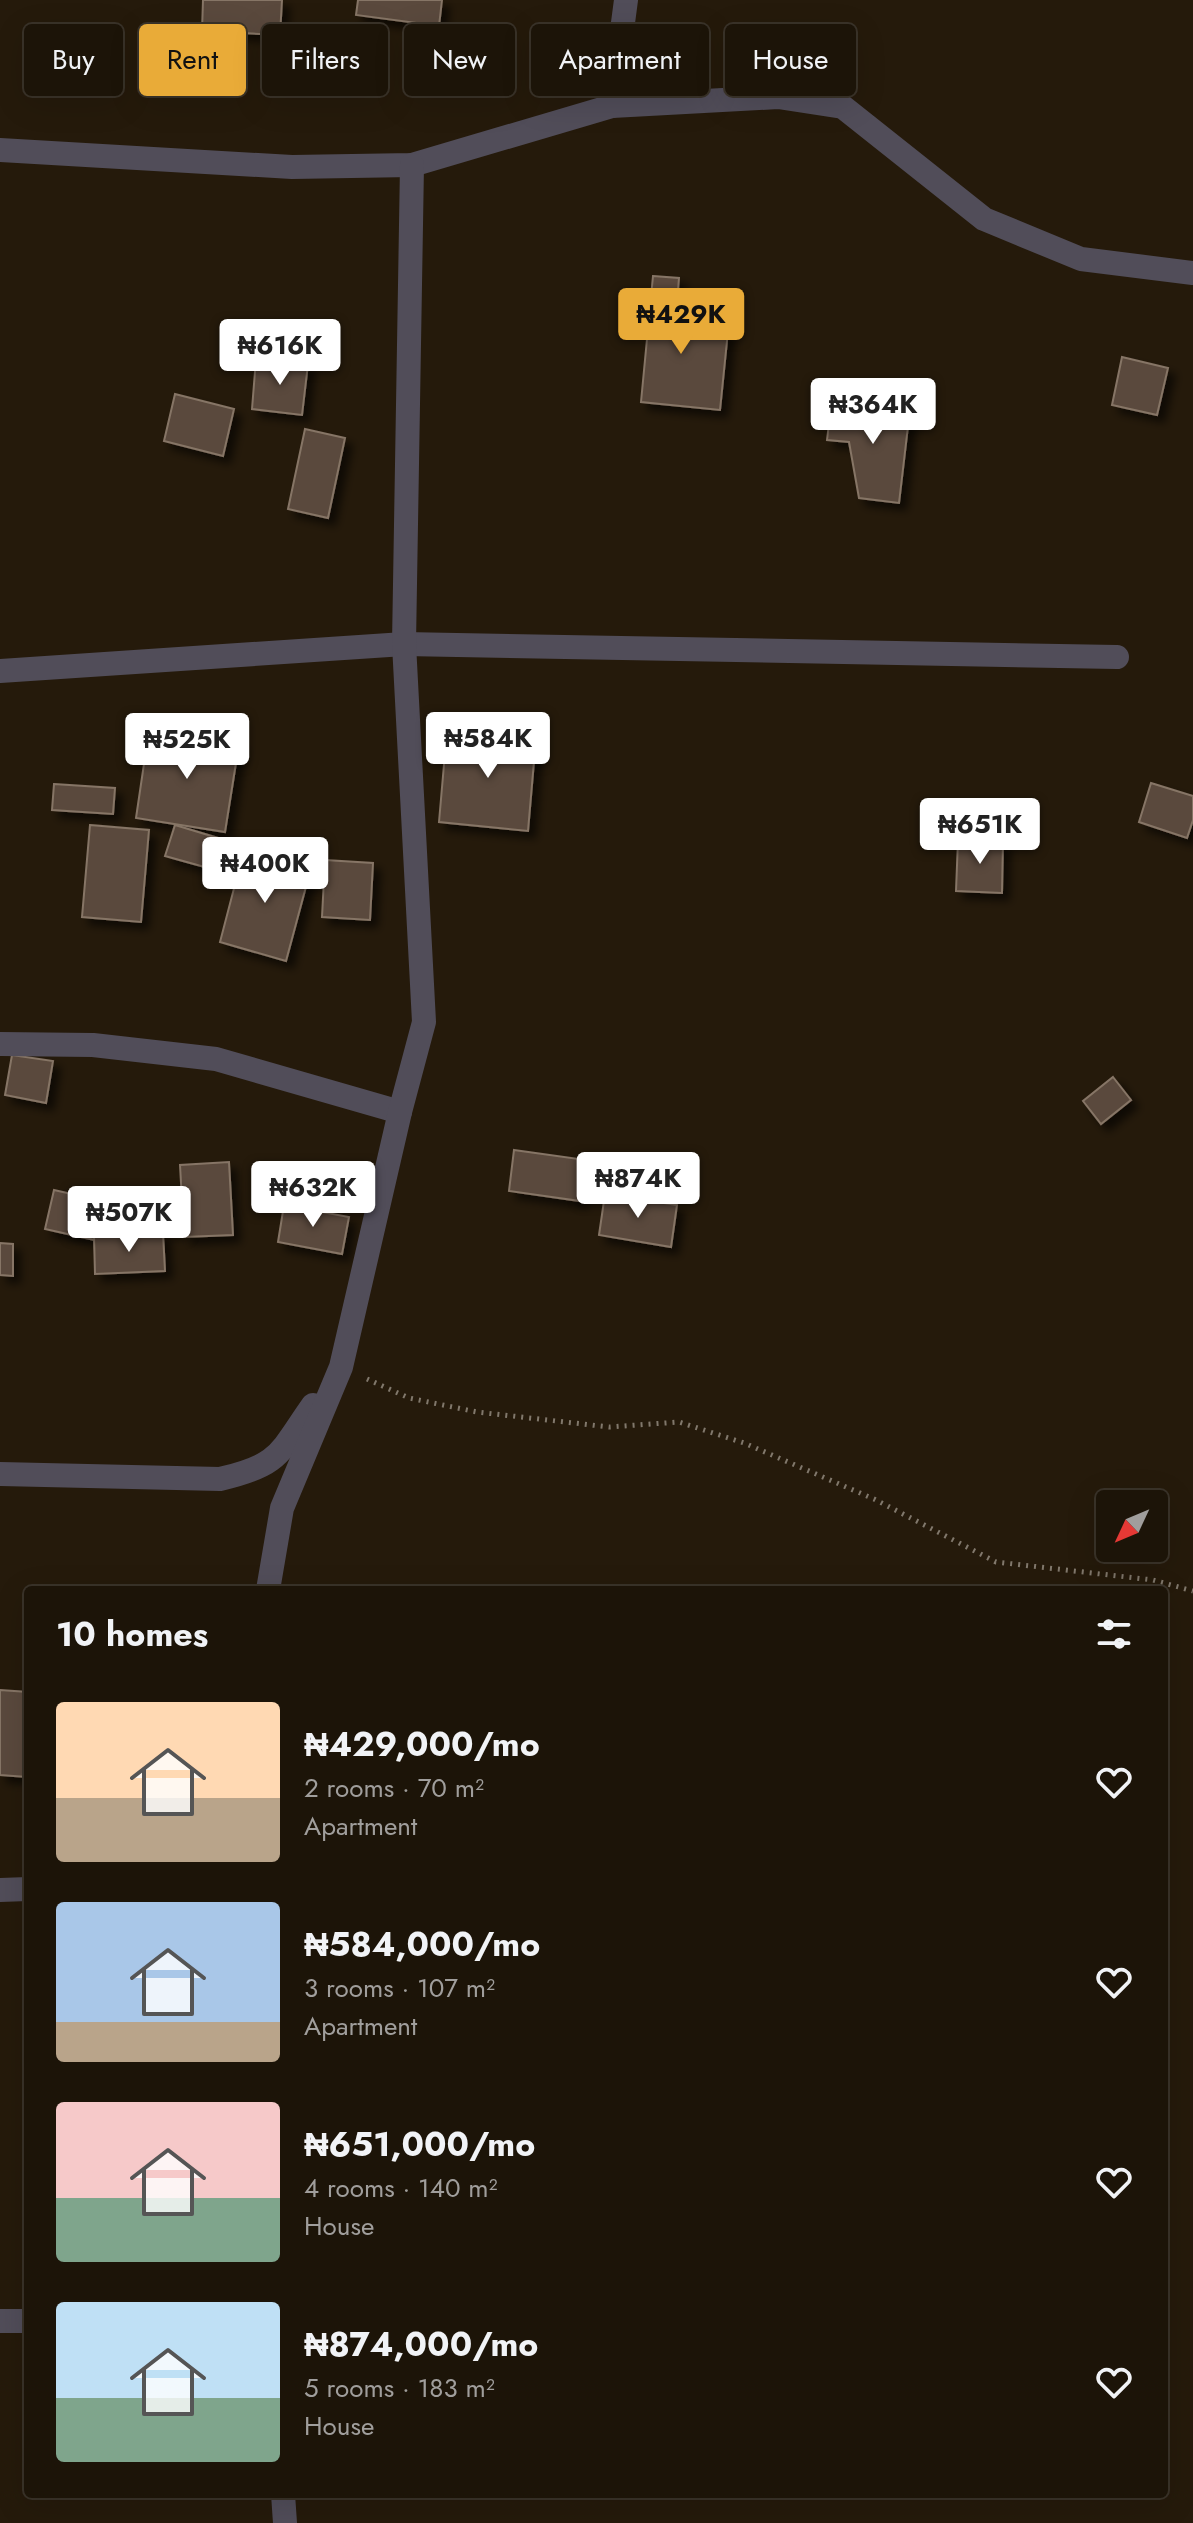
<!DOCTYPE html>
<meta charset="utf-8">
<style>
body{margin:0;font-family:Jost,sans-serif;background:#292116;color:#f1f3f6;height:100vh;display:flex;flex-direction:column;font-size:30px;white-space:nowrap}
*{box-sizing:border-box;margin:0}
p{font-size:26px;color:#a09e9c}
.icon{flex:none;width:44px;height:44px;fill:none;stroke:currentColor;stroke-width:2;stroke-linecap:round;stroke-linejoin:round}
.map{position:relative;flex:1;overflow:hidden}
.sheet{position:absolute;left:24px;top:1586px;width:1144px;height:912px;display:flex;flex-direction:column;background:#1c1408;border-radius:8px;box-shadow:0 8px 32px #0002,0 0 0 2px #3a3329}
.sheet>*{flex:none}
.hud{position:absolute;left:24px;top:24px;width:1146px;height:72px;display:flex;gap:16px}
.needle{width:52px;rotate:226deg}
.fabs{position:absolute;left:1096px;top:1490px;display:grid;gap:16px}
.fabs a{display:grid;place-items:center;width:72px;height:72px;border-radius:8px;background:#1c1408;box-shadow:0 8px 32px #0002,0 0 0 2px #3a3329;font-size:40px}
.price{position:absolute;translate:-50% -68px;padding:0 18px;border-radius:8px;background:#fff;color:#222;font-size:26px;line-height:52px;filter:drop-shadow(0 2px 4px #0008)}
.price::after{content:'';position:absolute;left:50%;top:48px;width:24px;height:18px;margin-left:-12px;background:inherit;clip-path:polygon(0 0,100% 0,50% 100%)}
.price.current{background:#e9ab38;color:#111}
ul{padding:0;list-style:none}
li{display:flex;align-items:center;gap:24px;height:200px;padding:0 32px}
li span{display:grid;place-items:center;flex:none;width:224px;height:160px;border-radius:8px;color:#555}
li>.icon{margin-inline-start:auto}
span .icon{width:96px;height:96px;fill:#fffc;stroke-width:1}
li b{font-size:34px}
h2{display:flex;justify-content:space-between;align-items:center;height:96px;padding:0 32px;font-size:34px}
.pill{padding:0 28px;border-radius:8px;background:#1c1408;box-shadow:0 8px 32px #0002,0 0 0 2px #3a3329;font-size:28px;line-height:72px}
.pill.current{background:#e9ab38;color:#111}
.map>svg:first-child{display:block}
.building{fill:#5a4a3c;stroke:#867566;stroke-width:2;filter:url(#shadow)}
.lines{fill:none;stroke-linecap:round;stroke-linejoin:round}
.path{stroke:#81786c;stroke-width:5;stroke-dasharray:2 6;stroke-linecap:butt}
.street{stroke:#514d59;stroke-width:24}
</style>
<div class="map">
<svg width="1193" height="2523" viewBox="0 0 1193 2523">
<defs>
<filter id="shadow"><feDropShadow dx="7" dy="7" stdDeviation="4" flood-color="#0009"/></filter>
</defs>
<rect width="100%" height="100%" fill="#251a0b"/>
<g class="building">
<path d="M203,0H282L280,35L202,31Z"/>
<path d="M358,0H442L439,26L356,15Z"/>
<path d="M653,276L679,278L675,326L728,331L720,410L641,402Z"/>
<path d="M1122,357L1168,368L1157,415L1112,405Z"/>
<path d="M256,359L308,364L302,415L252,409Z"/>
<path d="M175,394L234,409L223,456L164,441Z"/>
<path d="M832,399L910,409L899,503L859,498L849,442L827,440Z"/>
<path d="M305,429L345,438L328,518L288,509Z"/>
<path d="M149,730L239,744L225,832L136,818Z"/>
<path d="M447,730L536,738L528,831L439,822Z"/>
<path d="M1151,783L1193,796V820L1187,838L1139,822Z"/>
<path d="M54,784L115,788L113,814L52,810Z"/>
<path d="M90,825L149,830L141,922L82,917Z"/>
<path d="M175,825L228,841L219,871L165,856Z"/>
<path d="M958,840L1003,841L1002,893L956,891Z"/>
<path d="M244,850L311,868L286,961L220,942Z"/>
<path d="M325,860L373,863L370,920L322,917Z"/>
<path d="M12,1055L53,1061L46,1103L5,1095Z"/>
<path d="M1113,1077L1131,1100L1101,1124L1083,1101Z"/>
<path d="M514,1150L586,1160L580,1201L509,1191Z"/>
<path d="M229,1162L233,1235L184,1237L180,1165Z"/>
<path d="M54,1190L107,1202L99,1241L45,1229Z"/>
<path d="M605,1194L677,1205L671,1247L599,1235Z"/>
<path d="M284,1205L349,1217L342,1254L278,1242Z"/>
<path d="M163,1233L165,1271L95,1274L94,1236Z"/>
<path d="M0,1243L13,1244V1276L0,1275Z"/>
<path d="M0,1690L28,1692L27,1777L0,1775Z"/>
</g>
<g class="lines">
<path class="path" d="M367,1379L409,1398L477,1412L609,1427L679,1422L744,1443L874,1499L996,1562L1153,1580L1193,1591"/>
<g class="street">
<path d="M612,106L626,0"/>
<path d="M0,150L292,167L412,165L612,106L778,97L843,107L984,219L1081,259L1193,273"/>
<path d="M0,671L404,644L1117,657"/>
<path d="M0,1044L93,1045L216,1059L400,1112"/>
<path d="M0,1474L220,1479C281,1465 279,1453 313,1405"/>
<path d="M268,1590L282,1508L341,1367L400,1112L424,1022L404,644L412,165"/>
<path d="M0,1890L28,1889"/>
<path d="M0,2321H28"/>
<path d="M283,2494L285,2523"/>
</g>
</g>
</svg>
<div class="fabs">
<a><svg class="needle" viewBox="-14 -14 28 28"><path d="M0-13l5 13h-10z" fill="#e53935"/><path d="M0 13l5-13h-10z" fill="#a09e9c"/></svg></a>
</div>
<b class="price current" style="left:681px;top:356px">₦429K</b>
<b class="price" style="left:280px;top:387px">₦616K</b>
<b class="price" style="left:873px;top:446px">₦364K</b>
<b class="price" style="left:488px;top:780px">₦584K</b>
<b class="price" style="left:187px;top:781px">₦525K</b>
<b class="price" style="left:980px;top:866px">₦651K</b>
<b class="price" style="left:265px;top:905px">₦400K</b>
<b class="price" style="left:638px;top:1220px">₦874K</b>
<b class="price" style="left:313px;top:1229px">₦632K</b>
<b class="price" style="left:129px;top:1254px">₦507K</b>
<div class="hud">
<a class="pill">Buy</a>
<a class="pill current">Rent</a>
<a class="pill">Filters</a>
<a class="pill">New</a>
<a class="pill">Apartment</a>
<a class="pill">House</a>
</div>
<section class="sheet">
<h2>10 homes<svg class="icon" aria-label="filters" viewBox="0 0 24 24"><path d="M4 7h16M4 17h16"/><circle cx="9" cy="7" r="2"/><circle cx="15" cy="17" r="2"/></svg></h2>
<ul>
<li><span style="background:linear-gradient(#ffd9b3 60%,#b9a48a 0)"><svg class="icon" aria-label="home" viewBox="0 0 24 24"><path d="M3 11l9-7 9 7M6 9v11h12V9"/></svg></span><div><b>₦429,000/mo</b><p>2 rooms · 70 m²</p><p>Apartment</p></div><svg class="icon" aria-label="heart" viewBox="0 0 24 24"><path d="M12 20l-8-8c-3-5 5-10 8-4 3-6 11-1 8 4z"/></svg></li>
<li><span style="background:linear-gradient(#a9c7e8 75%,#b9a48a 0)"><svg class="icon" aria-label="home" viewBox="0 0 24 24"><path d="M3 11l9-7 9 7M6 9v11h12V9"/></svg></span><div><b>₦584,000/mo</b><p>3 rooms · 107 m²</p><p>Apartment</p></div><svg class="icon" aria-label="heart" viewBox="0 0 24 24"><path d="M12 20l-8-8c-3-5 5-10 8-4 3-6 11-1 8 4z"/></svg></li>
<li><span style="background:linear-gradient(#f6c9c9 60%,#7fa58c 0)"><svg class="icon" aria-label="home" viewBox="0 0 24 24"><path d="M3 11l9-7 9 7M6 9v11h12V9"/></svg></span><div><b>₦651,000/mo</b><p>4 rooms · 140 m²</p><p>House</p></div><svg class="icon" aria-label="heart" viewBox="0 0 24 24"><path d="M12 20l-8-8c-3-5 5-10 8-4 3-6 11-1 8 4z"/></svg></li>
<li><span style="background:linear-gradient(#bfe0f5 60%,#7fa58c 0)"><svg class="icon" aria-label="home" viewBox="0 0 24 24"><path d="M3 11l9-7 9 7M6 9v11h12V9"/></svg></span><div><b>₦874,000/mo</b><p>5 rooms · 183 m²</p><p>House</p></div><svg class="icon" aria-label="heart" viewBox="0 0 24 24"><path d="M12 20l-8-8c-3-5 5-10 8-4 3-6 11-1 8 4z"/></svg></li>
</ul>
</section>
</div>
